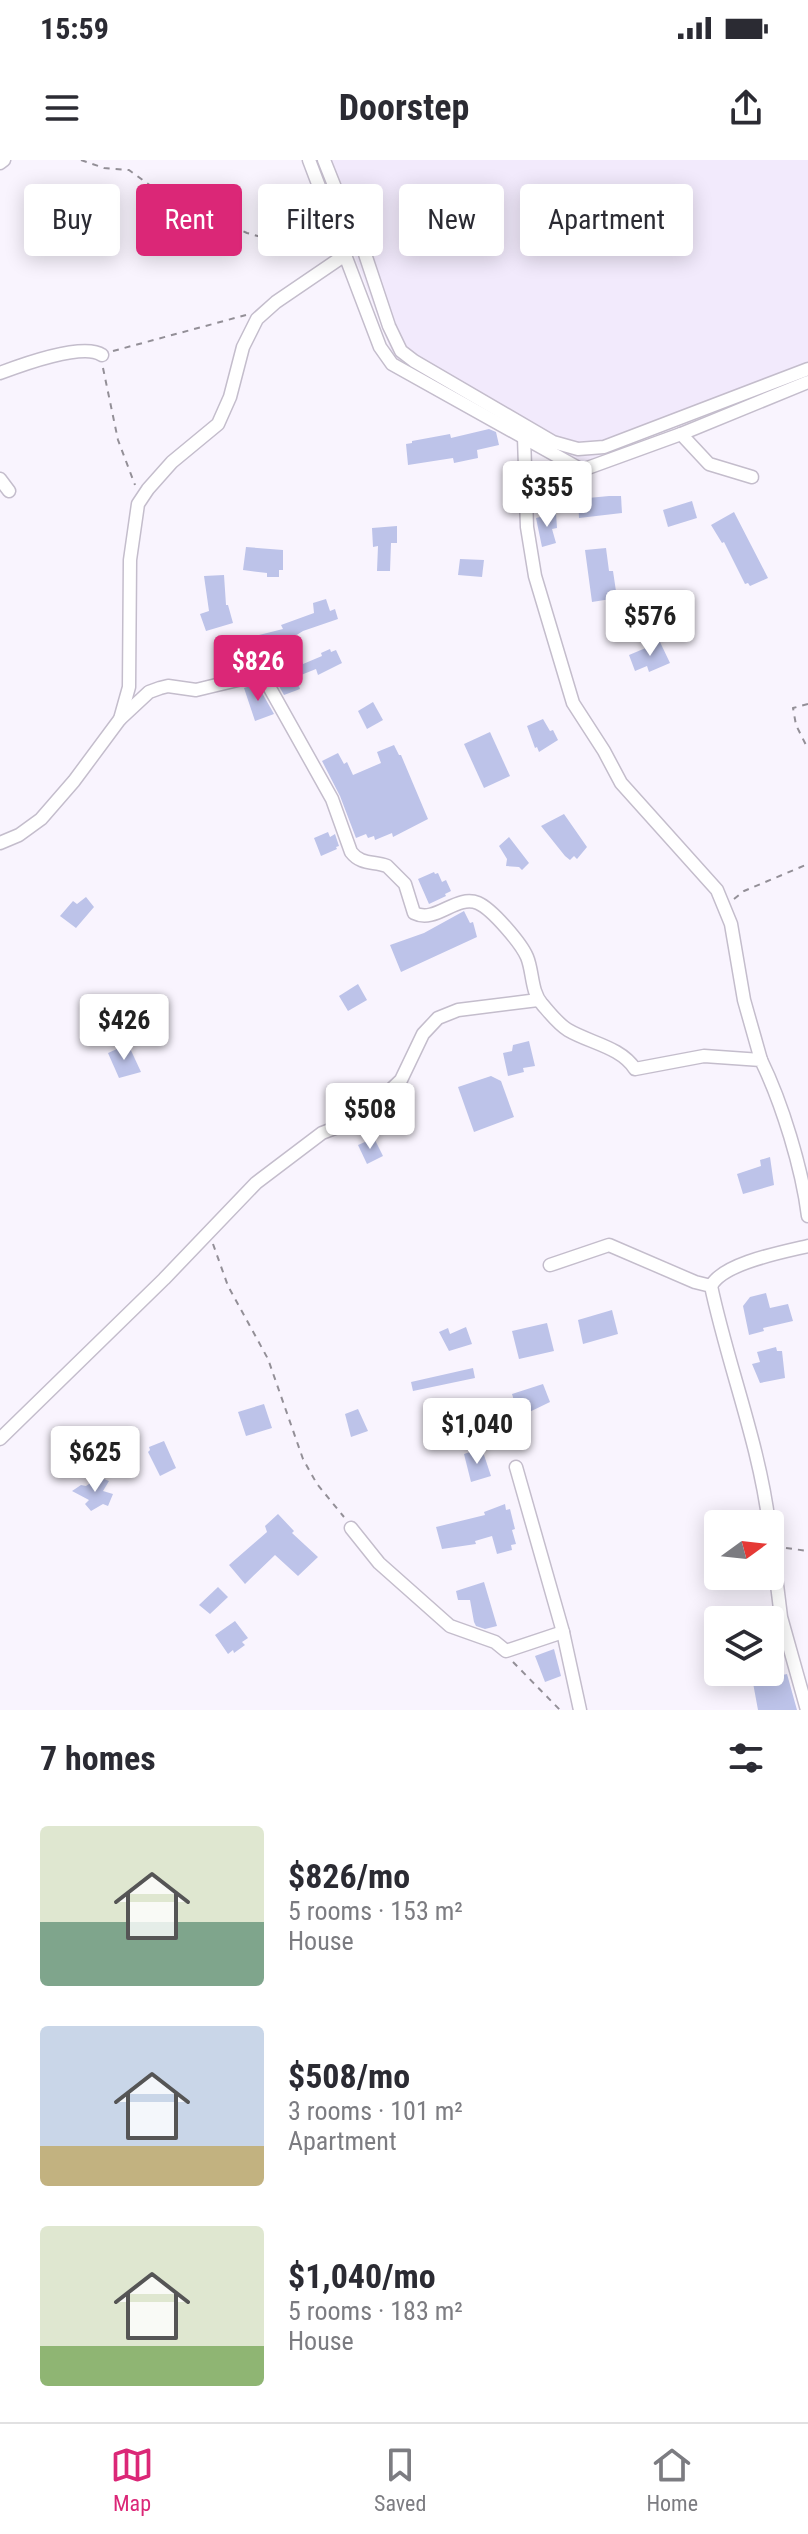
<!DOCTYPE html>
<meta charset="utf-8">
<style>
body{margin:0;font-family:"Roboto Condensed",sans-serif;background:#f7f7f7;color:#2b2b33;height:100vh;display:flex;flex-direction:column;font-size:30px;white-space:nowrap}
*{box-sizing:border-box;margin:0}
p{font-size:26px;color:#7c7c81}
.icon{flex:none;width:44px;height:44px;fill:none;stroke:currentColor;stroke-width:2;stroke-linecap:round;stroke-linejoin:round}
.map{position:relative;height:1550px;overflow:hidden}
.panel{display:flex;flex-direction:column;background:#fff;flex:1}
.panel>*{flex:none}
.top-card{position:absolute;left:24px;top:24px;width:760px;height:72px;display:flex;gap:16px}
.needle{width:52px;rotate:75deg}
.controls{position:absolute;left:704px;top:1350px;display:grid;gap:16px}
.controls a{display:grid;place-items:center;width:80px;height:80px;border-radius:8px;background:#fff;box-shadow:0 4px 20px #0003;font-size:40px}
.price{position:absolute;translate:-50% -68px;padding:0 18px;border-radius:8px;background:#fff;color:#222;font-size:26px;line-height:52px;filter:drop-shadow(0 2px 4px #0008)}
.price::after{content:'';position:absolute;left:50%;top:48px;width:24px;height:18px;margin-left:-12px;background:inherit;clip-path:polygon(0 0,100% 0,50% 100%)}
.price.selected{background:#db2777;color:#fff}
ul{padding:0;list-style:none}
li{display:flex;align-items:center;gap:24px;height:200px;padding:0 40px}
li span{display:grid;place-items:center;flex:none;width:224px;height:160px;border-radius:8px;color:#555}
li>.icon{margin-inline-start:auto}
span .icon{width:96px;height:96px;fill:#fffc;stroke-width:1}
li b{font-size:34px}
h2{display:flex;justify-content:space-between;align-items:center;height:96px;padding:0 40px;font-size:34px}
.chip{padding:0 28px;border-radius:8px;background:#fff;box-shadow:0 4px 20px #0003;font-size:28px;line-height:72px}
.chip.selected{background:#db2777;color:#fff}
.status{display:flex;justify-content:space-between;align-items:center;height:56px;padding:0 40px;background:#fff;direction:ltr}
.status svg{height:22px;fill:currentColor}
header{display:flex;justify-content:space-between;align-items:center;height:104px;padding:0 40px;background:#fff;font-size:36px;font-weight:700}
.tab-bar{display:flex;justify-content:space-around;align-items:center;height:112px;border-top:2px solid #e1e1e2;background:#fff;font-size:22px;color:#7c7c81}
.tab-bar a{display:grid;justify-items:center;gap:4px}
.tab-bar .selected{color:#db2777}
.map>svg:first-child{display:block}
.built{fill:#f2eafc}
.building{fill:#bdc3e9}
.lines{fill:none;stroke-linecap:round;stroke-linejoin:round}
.minor-casing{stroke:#c4bdcc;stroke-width:15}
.path{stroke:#938f97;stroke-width:2;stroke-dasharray:6 6;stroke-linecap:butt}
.minor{stroke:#fff;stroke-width:12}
</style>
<div class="status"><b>15:59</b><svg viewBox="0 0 49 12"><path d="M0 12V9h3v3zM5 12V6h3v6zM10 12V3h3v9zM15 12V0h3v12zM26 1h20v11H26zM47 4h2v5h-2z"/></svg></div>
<header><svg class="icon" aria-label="menu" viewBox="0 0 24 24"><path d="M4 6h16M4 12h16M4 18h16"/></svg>Doorstep<svg class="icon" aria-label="share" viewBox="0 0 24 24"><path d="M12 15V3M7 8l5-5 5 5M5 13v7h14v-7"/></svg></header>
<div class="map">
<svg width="808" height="1550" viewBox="0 0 808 1550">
<rect width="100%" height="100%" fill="#f9f4fe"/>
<path class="built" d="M318,0H808V217L581,303L494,256L393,196Z"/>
<g class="building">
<path d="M489,269L496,272L499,285L477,290L478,298L454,303L453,298L408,305L406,284L412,283V281L450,274L451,278Z"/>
<path d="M609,336H621L622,353L579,358L578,339Z"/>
<path d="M692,341L697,358L668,367L663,350Z"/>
<path d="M734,352L768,418L750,426L748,423L745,424L724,382L722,383L711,365Z"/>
<path d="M556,353L557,368L552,369L556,383L542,387L536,358Z"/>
<path d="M397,366V383H391L390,411H377L378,386L373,387L372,368Z"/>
<path d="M246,387L283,390V410H279V417H267V413L243,410Z"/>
<path d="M606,388L609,411H613L617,438L592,442L585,390Z"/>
<path d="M460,399L484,400L482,417L458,415Z"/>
<path d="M224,415L226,445H228L233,463L206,471L200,454L209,451L204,416Z"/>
<path d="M326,439L330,451L335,449L338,459L303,471L295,476L296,479L278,485L281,493L259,498L255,476L283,469L281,465L314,453L313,443Z"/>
<path d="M660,482L670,503L649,512L647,506L635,511L629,495Z"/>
<path d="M330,489L331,492L336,490L342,503L318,515L316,509L296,517L300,529L284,535L275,519L284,516L281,509L302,501L303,504L322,496L321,493Z"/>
<path d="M257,524L274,554L255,561L244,528Z"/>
<path d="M373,542L383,560L367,569L358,551Z"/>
<path d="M543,559L550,571L553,570L558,580L539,592L537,587L535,588L527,566Z"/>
<path d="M490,572L510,616L484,628L464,584Z"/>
<path d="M394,585L399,595H401L428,659L393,677L392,673L375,680L374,676L368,678L366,674L356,678L340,636L322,601L338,593L344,604L347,602L353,615L381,603L377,592Z"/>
<path d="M564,654L587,687L577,699L574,696L570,700L565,696L541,666Z"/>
<path d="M328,672L330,677L335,674L339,686L336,687L337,689L321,696L314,678Z"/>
<path d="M509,677L529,703L522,710L519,707L506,706L507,699L499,686Z"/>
<path d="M434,712L435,714L438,713L442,722L446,720L451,731L445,734L446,736L429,744L418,719Z"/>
<path d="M86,737L94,747L76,768L60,756L73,741L77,744Z"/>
<path d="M464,751L470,763L473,762L477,777L401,812L390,785L424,773Z"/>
<path d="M358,824L367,840L348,851L339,836Z"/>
<path d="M529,881L535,906L523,908L524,912L508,916L503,893L512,891L513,885Z"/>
<path d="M128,884L141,912L119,918L108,893Z"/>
<path d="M491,916L501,921L514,957L474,972L458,927Z"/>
<path d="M374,978L383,996L367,1004L358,985Z"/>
<path d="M770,997L774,1025L743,1034L737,1014L761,1006L760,1000Z"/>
<path d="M766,1133L770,1148L788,1144L793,1161L763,1168L764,1171L749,1175L743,1146L750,1137Z"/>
<path d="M612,1150L618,1174L583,1184L578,1160Z"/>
<path d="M547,1163L554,1191L519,1199L512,1171Z"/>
<path d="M466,1167L472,1184L449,1191L439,1172L448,1168L450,1174Z"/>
<path d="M776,1187L777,1191H782L785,1218L760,1223L752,1204L760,1202L757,1192Z"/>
<path d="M473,1208L475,1218L413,1231L411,1222Z"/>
<path d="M543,1224L550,1242L519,1257L512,1234Z"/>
<path d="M264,1244L272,1268L246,1276L238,1252Z"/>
<path d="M358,1249L368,1271L351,1277L345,1254Z"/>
<path d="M164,1281L176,1308L160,1316L148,1292L150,1290L149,1287Z"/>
<path d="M473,1291L474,1293L482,1291L484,1295L491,1316L471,1322L464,1294Z"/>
<path d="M99,1317L109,1321L103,1331L113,1334L108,1346L103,1344L91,1351L85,1344L89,1340L72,1331L81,1325L86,1326Z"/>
<path d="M505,1344L506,1350L510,1349L515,1369L512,1370L516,1384L511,1385L512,1390L497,1394L492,1376L475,1381L476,1384L442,1389L436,1367L485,1355L484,1352Z"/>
<path d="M278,1354L294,1371L292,1373L318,1397L298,1416L275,1395L245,1424L229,1405L267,1372L265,1366Z"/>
<path d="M484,1422L497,1466L485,1469L476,1466L474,1462L470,1440H458L456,1431Z"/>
<path d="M218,1427L228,1437L210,1454L199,1445Z"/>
<path d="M235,1461L248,1478L242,1482L245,1485L234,1493L233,1490L228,1494L215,1475Z"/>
<path d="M554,1489L561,1516L545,1522L535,1496Z"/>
<path d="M751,1512H777L778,1516L787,1514L797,1550H758Z"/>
</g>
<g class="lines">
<defs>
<g id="minor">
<path d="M324,0L338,35L357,70L389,166L401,191L414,201L553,282L578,289L604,287L808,209"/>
<path d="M0,3L4,0"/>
<path d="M345,95L380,187L392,204L582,310L681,274L808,222"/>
<path d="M0,213C21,205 83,182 102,195"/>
<path d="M681,274L709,304L752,317"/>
<path d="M524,277L527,367L535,416L573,543L604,591L621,623L717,730L731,764L744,840L761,900"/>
<path d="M0,319L9,331"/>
<path d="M120,559L149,532L160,528L168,526L196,530L262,514L332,639L351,692C361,705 373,701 387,706L405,724L414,753C436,764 456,734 478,743C492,749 521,783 527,797C533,811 531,832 542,844C549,852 558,864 568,870C590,883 621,887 635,909L704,896L761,900C782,943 802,1008 808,1056"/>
<path d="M0,683L19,675L41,659L74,621L120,559L129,527L130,400L138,344L148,329L172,302L218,264L230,237L243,187L257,159L276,142L345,95L309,0"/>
<path d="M550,1105L609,1085L695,1122L711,1126C728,1206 759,1283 769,1364"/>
<path d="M711,1126C723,1103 783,1092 808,1086"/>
<path d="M0,1279L164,1119L256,1023L322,973L361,958L401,920L423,874L438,858L458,850L538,840"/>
<path d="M516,1307L563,1472L580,1550"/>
<path d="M351,1368L379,1403L450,1466L495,1482L506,1491L563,1472"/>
<path d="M770,1368L781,1457L807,1550"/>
</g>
</defs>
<use href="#minor" class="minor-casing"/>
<g class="path">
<path d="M81,0L104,8L129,10L166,37L247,73L323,94"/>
<path d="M113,191L246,155"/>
<path d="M103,208L118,280L135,325"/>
<path d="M808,544L793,548L796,565L808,589"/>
<path d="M734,739L744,731L808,704"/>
<path d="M213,1084L228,1126L268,1199L303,1299L317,1324L344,1357"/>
<path d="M786,1388L808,1391"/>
<path d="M513,1502L560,1550"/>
</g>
<use href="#minor" class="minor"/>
</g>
</svg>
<div class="controls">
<a><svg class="needle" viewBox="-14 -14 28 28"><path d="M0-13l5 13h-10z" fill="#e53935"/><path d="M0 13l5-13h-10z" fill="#7c7c81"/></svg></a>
<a><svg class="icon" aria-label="layers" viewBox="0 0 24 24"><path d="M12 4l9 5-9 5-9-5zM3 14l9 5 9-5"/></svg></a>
</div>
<b class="price" style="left:547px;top:369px">$355</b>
<b class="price" style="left:650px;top:498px">$576</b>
<b class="price selected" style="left:258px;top:543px">$826</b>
<b class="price" style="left:124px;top:902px">$426</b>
<b class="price" style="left:370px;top:991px">$508</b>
<b class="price" style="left:477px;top:1306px">$1,040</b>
<b class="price" style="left:95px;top:1334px">$625</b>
<div class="top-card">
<a class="chip">Buy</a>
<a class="chip selected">Rent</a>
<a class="chip">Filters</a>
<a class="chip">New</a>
<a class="chip">Apartment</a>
</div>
</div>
<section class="panel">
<h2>7 homes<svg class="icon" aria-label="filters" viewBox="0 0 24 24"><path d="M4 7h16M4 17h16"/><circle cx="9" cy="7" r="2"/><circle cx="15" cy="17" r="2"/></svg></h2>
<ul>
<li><span style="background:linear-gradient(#dfe7d0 60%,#7fa58c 0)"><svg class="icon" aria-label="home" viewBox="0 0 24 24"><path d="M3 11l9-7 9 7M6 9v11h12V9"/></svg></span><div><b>$826/mo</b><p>5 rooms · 153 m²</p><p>House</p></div></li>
<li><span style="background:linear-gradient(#c9d6e8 75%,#c2b280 0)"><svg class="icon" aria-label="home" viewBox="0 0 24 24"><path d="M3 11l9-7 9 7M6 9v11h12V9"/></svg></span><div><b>$508/mo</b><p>3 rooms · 101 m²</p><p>Apartment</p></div></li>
<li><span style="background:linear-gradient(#dfe7d0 75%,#8fb573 0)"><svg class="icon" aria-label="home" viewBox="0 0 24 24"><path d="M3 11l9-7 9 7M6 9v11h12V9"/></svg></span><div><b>$1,040/mo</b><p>5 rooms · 183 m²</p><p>House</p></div></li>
</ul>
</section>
<nav class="tab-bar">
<a class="selected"><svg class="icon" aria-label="map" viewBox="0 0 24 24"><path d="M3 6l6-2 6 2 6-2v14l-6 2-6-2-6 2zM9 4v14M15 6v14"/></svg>Map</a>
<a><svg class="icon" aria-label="saved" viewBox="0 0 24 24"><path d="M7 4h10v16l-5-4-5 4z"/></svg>Saved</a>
<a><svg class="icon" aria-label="home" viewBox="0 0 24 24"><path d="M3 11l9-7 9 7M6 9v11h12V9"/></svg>Home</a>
</nav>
